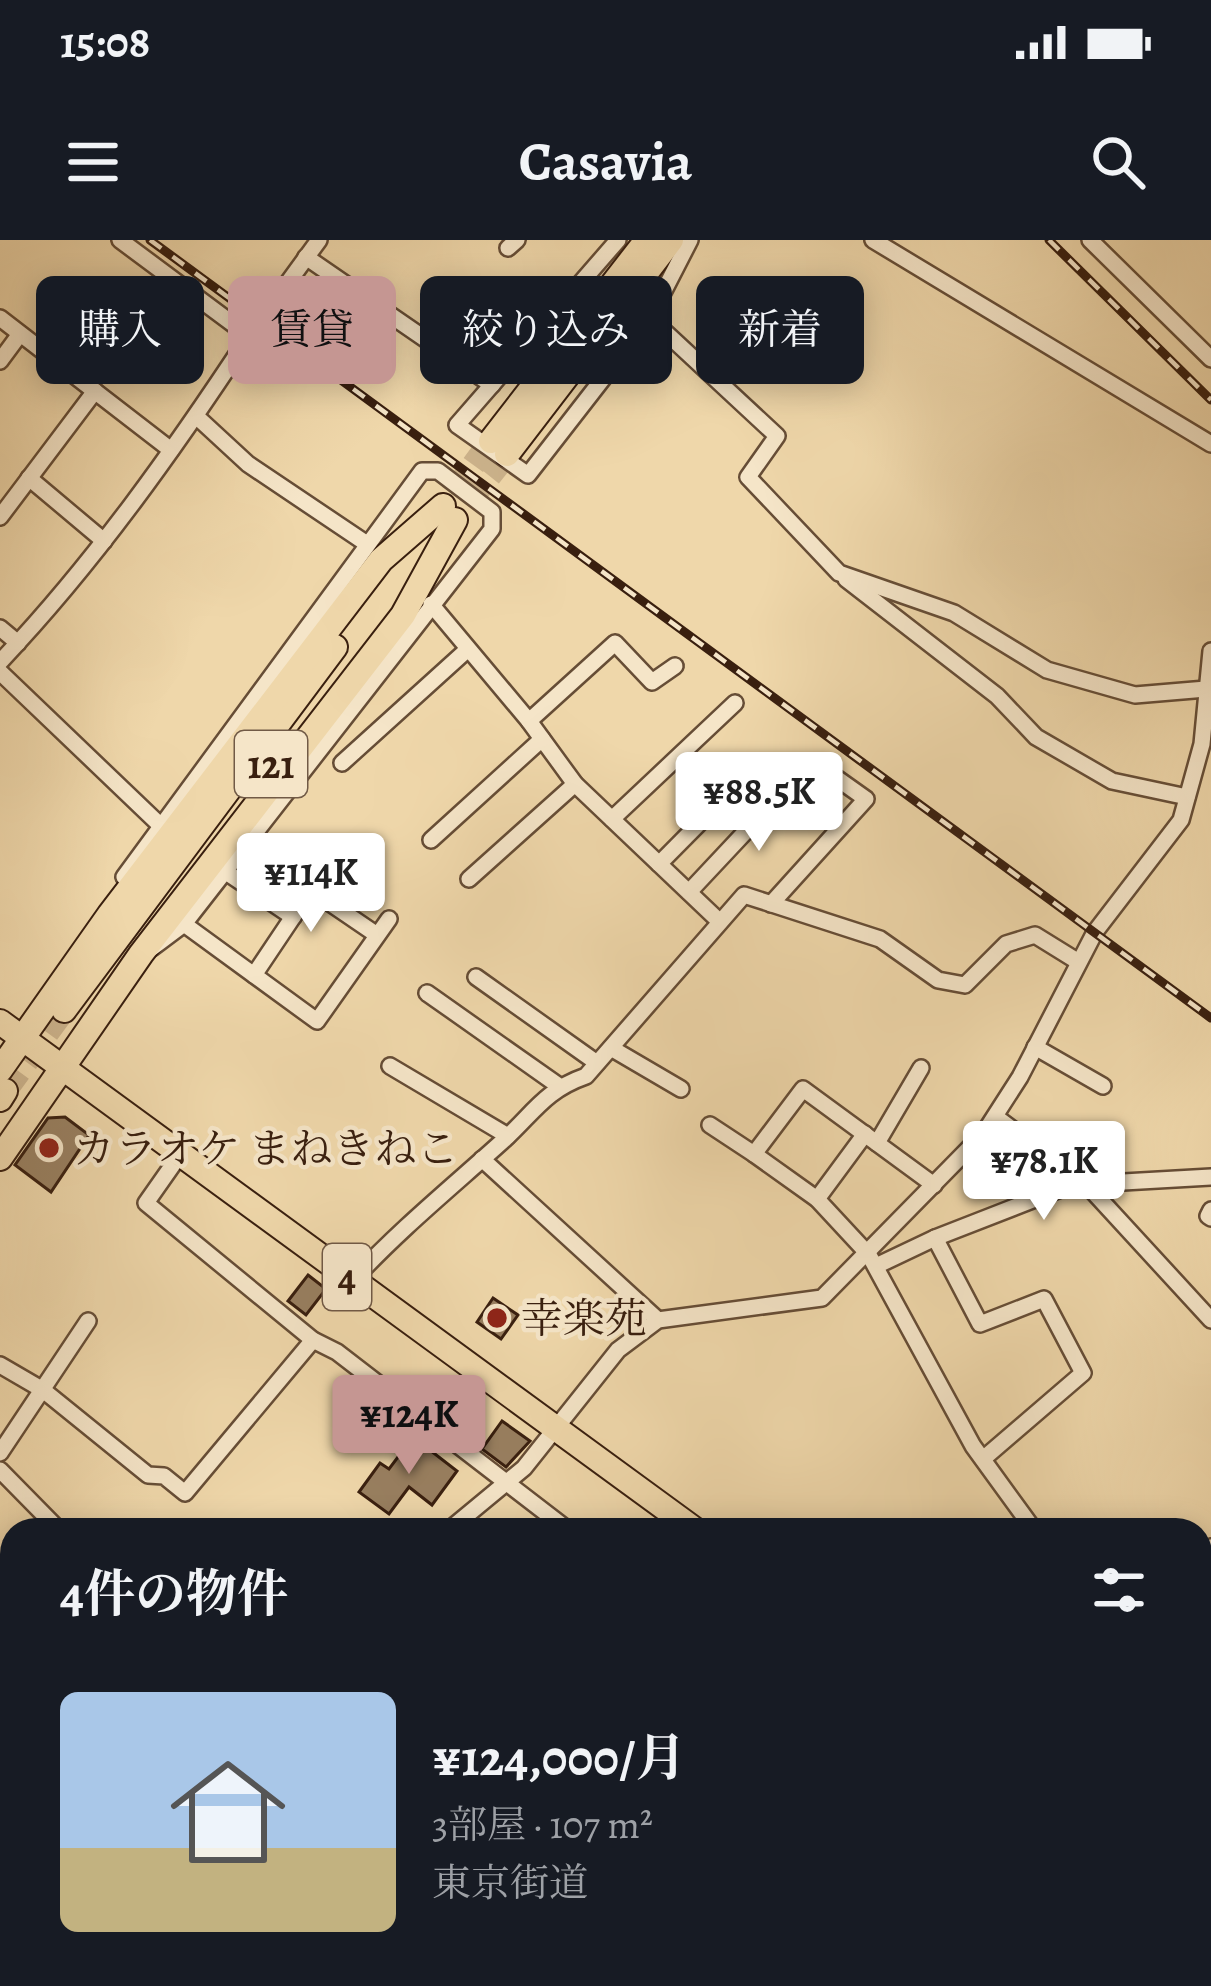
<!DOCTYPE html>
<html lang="ja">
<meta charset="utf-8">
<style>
body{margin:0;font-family:Alegreya,"Noto Serif JP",serif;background:#242831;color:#f1f3f6;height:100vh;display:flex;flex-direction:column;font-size:45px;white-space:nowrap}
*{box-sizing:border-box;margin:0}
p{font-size:39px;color:#9ea1a6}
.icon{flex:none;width:66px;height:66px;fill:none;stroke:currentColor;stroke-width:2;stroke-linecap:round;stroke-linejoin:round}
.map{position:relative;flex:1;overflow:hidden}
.side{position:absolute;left:0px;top:1278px;width:1212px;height:468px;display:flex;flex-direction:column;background:#171b24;border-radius:36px 36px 0 0;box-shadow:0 6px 30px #0003}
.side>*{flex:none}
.guide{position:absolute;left:36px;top:36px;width:1140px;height:108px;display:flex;gap:24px}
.price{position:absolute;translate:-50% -102px;padding:0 27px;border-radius:12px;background:#fff;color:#222;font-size:39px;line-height:78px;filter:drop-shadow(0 3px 6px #0008)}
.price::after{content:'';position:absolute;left:50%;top:72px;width:36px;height:27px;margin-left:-18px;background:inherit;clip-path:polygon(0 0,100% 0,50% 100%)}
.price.on{background:#c59692;color:#111}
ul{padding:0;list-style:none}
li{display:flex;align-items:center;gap:36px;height:300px;padding:0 60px}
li+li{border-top:3px solid #363941}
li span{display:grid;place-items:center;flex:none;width:336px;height:240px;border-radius:18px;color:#555}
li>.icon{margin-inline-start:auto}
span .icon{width:144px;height:144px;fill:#fffc;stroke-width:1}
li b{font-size:51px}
h2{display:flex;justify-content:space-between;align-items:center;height:144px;padding:0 60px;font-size:51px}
.pill{padding:0 42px;border-radius:18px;background:#171b24;box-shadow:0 6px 30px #0003;font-size:42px;line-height:108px}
.pill.on{background:#c59692;color:#111}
.status{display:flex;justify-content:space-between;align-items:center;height:84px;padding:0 60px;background:#171b24;direction:ltr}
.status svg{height:33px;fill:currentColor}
header{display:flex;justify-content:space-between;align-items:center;height:156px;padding:0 60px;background:#171b24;font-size:54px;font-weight:700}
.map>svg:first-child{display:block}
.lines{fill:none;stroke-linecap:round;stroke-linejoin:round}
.river{stroke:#b19875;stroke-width:27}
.building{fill:#987f60;stroke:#391f0f;stroke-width:3}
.trunk-tunnel{stroke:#cbb28b;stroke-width:24;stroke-dasharray:24 12;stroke-linecap:butt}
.minor-casing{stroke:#664d36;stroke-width:20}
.trunk-casing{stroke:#391f0f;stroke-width:28}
.minor{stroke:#f5e5c8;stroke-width:15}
.trunk{stroke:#efd7aa;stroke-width:24}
.rail-casing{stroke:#391f0f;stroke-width:9}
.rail{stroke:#f5e5c8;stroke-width:4.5;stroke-dasharray:14;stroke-linecap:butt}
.poi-dot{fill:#8f2418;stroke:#f5e5c8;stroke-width:4.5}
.labels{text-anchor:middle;stroke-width:9;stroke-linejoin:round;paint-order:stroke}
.shield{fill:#f5e5c8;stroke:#715a46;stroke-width:3}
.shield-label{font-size:39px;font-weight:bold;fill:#391f0f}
.poi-label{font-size:42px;fill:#391f0f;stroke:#f5e5c8;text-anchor:start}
</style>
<div class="status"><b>15:08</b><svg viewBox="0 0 49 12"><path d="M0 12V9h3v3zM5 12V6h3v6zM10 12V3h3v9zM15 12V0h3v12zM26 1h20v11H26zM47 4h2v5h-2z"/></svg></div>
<header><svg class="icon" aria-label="menu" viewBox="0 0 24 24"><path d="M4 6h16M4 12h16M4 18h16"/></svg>Casavia<svg class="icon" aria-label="search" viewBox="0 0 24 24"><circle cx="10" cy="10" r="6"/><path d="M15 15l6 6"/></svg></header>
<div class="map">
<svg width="1211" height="1746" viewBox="0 0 1211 1746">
<rect width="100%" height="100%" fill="#efd7aa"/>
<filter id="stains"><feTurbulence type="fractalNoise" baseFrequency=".00167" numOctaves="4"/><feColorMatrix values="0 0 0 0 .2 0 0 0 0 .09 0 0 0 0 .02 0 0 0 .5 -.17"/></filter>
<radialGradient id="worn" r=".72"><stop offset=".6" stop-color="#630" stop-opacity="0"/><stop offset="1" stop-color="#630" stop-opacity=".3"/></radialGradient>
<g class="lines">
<g class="river">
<path d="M0,1526L12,1538"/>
<path d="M191,1734L207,1746"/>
</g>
</g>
<g class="building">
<path d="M65,877L89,895L51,952L15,925L48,878Z"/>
<path d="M308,1035L326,1049L306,1075L288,1061Z"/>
<path d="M493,1058L518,1075L501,1099L477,1082Z"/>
<path d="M502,1181L530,1201L506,1227L482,1209Z"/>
<path d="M413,1197L457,1231L432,1265L409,1247L389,1274L359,1252L380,1223L389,1229Z"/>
</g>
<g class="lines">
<g class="trunk-tunnel">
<path d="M452,254L491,201"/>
<path d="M467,264L507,214"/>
<path d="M5,851L64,770"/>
</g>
<defs>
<g id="minor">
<path d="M618,0L457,185L528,235L650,78L690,0"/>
<path d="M873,0L1211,204"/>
<path d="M1090,0L1211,119"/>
<path d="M508,8L517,0"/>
<path d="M306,17L492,145"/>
<path d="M0,78L171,210"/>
<path d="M650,78L777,196L748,237L839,333L954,373L1047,430L1135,455L1206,449"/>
<path d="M249,96L319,0"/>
<path d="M0,121L20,94"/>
<path d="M196,176L248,224L367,304"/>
<path d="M29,238L104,301"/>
<path d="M0,277L95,151"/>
<path d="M846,339L997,456L1036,497L1112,541L1187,557"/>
<path d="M431,364L529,481L575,544L719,681"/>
<path d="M0,388L18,403"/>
<path d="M0,422C94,323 174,210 249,96L120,0"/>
<path d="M0,432L161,586"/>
<path d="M529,481L615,403L652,442L675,426"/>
<path d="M342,523L468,409"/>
<path d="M612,579L735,463"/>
<path d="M431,600L542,499"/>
<path d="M659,624L746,536"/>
<path d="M226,632L293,677"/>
<path d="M124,637L422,231H438L492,272V289L184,684L152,708"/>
<path d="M469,639L575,544"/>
<path d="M689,652L793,541"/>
<path d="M771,664L866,559L828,532"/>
<path d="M184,684L317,781L389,679"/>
<path d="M254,735L311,650L377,695"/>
<path d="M476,737L597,823"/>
<path d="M427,753L559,846"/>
<path d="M1035,807L1103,846"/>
<path d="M611,808L681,849"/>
<path d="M390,826L508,896"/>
<path d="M996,877L1086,944L1211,1080"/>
<path d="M710,885L754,914L803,849L934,945"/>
<path d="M877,903L921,828"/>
<path d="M754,914L817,959L869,1015L973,1206L1034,1290"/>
<path d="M179,916L146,963L313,1100L337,1112L568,1290"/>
<path d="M482,919L658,1080"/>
<path d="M817,959L865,894"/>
<path d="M1211,970L1208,976L1211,978"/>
<path d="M935,998L980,1084L1044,1059L1083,1133L983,1219"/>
<path d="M876,1026L935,998L1071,945L1211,937"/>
<path d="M352,1041C400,989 453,946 505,899C535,871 546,850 586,836L744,655L880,699L938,740L965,745L1006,704L1035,695L1077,721"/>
<path d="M0,1125L43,1150L148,1235L164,1236L185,1253L313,1100"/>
<path d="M0,1213L88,1081"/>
<path d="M0,1230L59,1290"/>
<path d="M449,1290L524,1228L618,1110L658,1080L822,1058L984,893L1020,837L1095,692L1181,580L1202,504L1211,411"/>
<path d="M1200,1321L1211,1307"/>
<path d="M1200,1549L1211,1559"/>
<path d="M102,1734L114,1746"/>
<path d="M280,1734L301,1746"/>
<path d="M411,1734L431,1746"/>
<path d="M836,1734L840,1738L843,1734"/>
<path d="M1144,1734L1160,1746"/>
<path d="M55,1746L62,1734"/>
<path d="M150,1746L154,1741L160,1746"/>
<path d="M582,1746L589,1734"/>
<path d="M1192,1746L1211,1728"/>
</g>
<g id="trunk">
<path d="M491,201L647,0"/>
<path d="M507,214L671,0"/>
<path d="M64,770L335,407"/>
<path d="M0,782L695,1290"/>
<path d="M0,830L110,674L381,320L443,266"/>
<path d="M0,859L5,851"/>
<path d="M0,918L141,714L403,375L455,280"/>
<path d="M1200,1691L1211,1703"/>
</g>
</defs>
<use href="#minor" class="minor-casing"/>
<use href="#trunk" class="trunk-casing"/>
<use href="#minor" class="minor"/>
<use href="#trunk" class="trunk"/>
<defs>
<g id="rail">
<path d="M150,0L1211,778"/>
<path d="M1049,0L1211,160"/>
</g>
</defs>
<use href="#rail" class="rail-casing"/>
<use href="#rail" class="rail"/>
</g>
<g class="poi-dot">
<circle cx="49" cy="908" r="12"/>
<circle cx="497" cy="1078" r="12"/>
</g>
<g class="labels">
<g class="shield">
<rect x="235" y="491" width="72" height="66" rx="9"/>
<rect x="323" y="1004" width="48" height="66" rx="9"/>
</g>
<g class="shield-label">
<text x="271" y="538">121</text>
<text x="347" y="1051">4</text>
</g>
<g class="poi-label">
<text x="73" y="923">カラオケ まねきねこ</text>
<text x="521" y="1093">幸楽苑</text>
</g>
</g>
<rect width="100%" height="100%" filter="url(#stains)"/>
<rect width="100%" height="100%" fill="url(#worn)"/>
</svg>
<b class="price" style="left:759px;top:614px">¥88.5K</b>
<b class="price" style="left:311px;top:695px">¥114K</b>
<b class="price" style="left:1044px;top:983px">¥78.1K</b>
<b class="price on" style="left:409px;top:1237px">¥124K</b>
<div class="guide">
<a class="pill">購入</a>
<a class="pill on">賃貸</a>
<a class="pill">絞り込み</a>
<a class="pill">新着</a>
</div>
<section class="side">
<h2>4件の物件<svg class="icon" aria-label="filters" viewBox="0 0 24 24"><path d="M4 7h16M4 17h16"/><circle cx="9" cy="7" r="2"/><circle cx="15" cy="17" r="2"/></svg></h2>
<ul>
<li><span style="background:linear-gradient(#a9c7e8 65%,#c2b280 0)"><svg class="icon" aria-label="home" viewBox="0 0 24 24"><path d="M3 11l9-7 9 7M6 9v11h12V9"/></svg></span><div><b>¥124,000/月</b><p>3部屋 · 107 m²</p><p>東京街道</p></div></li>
</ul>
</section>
</div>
